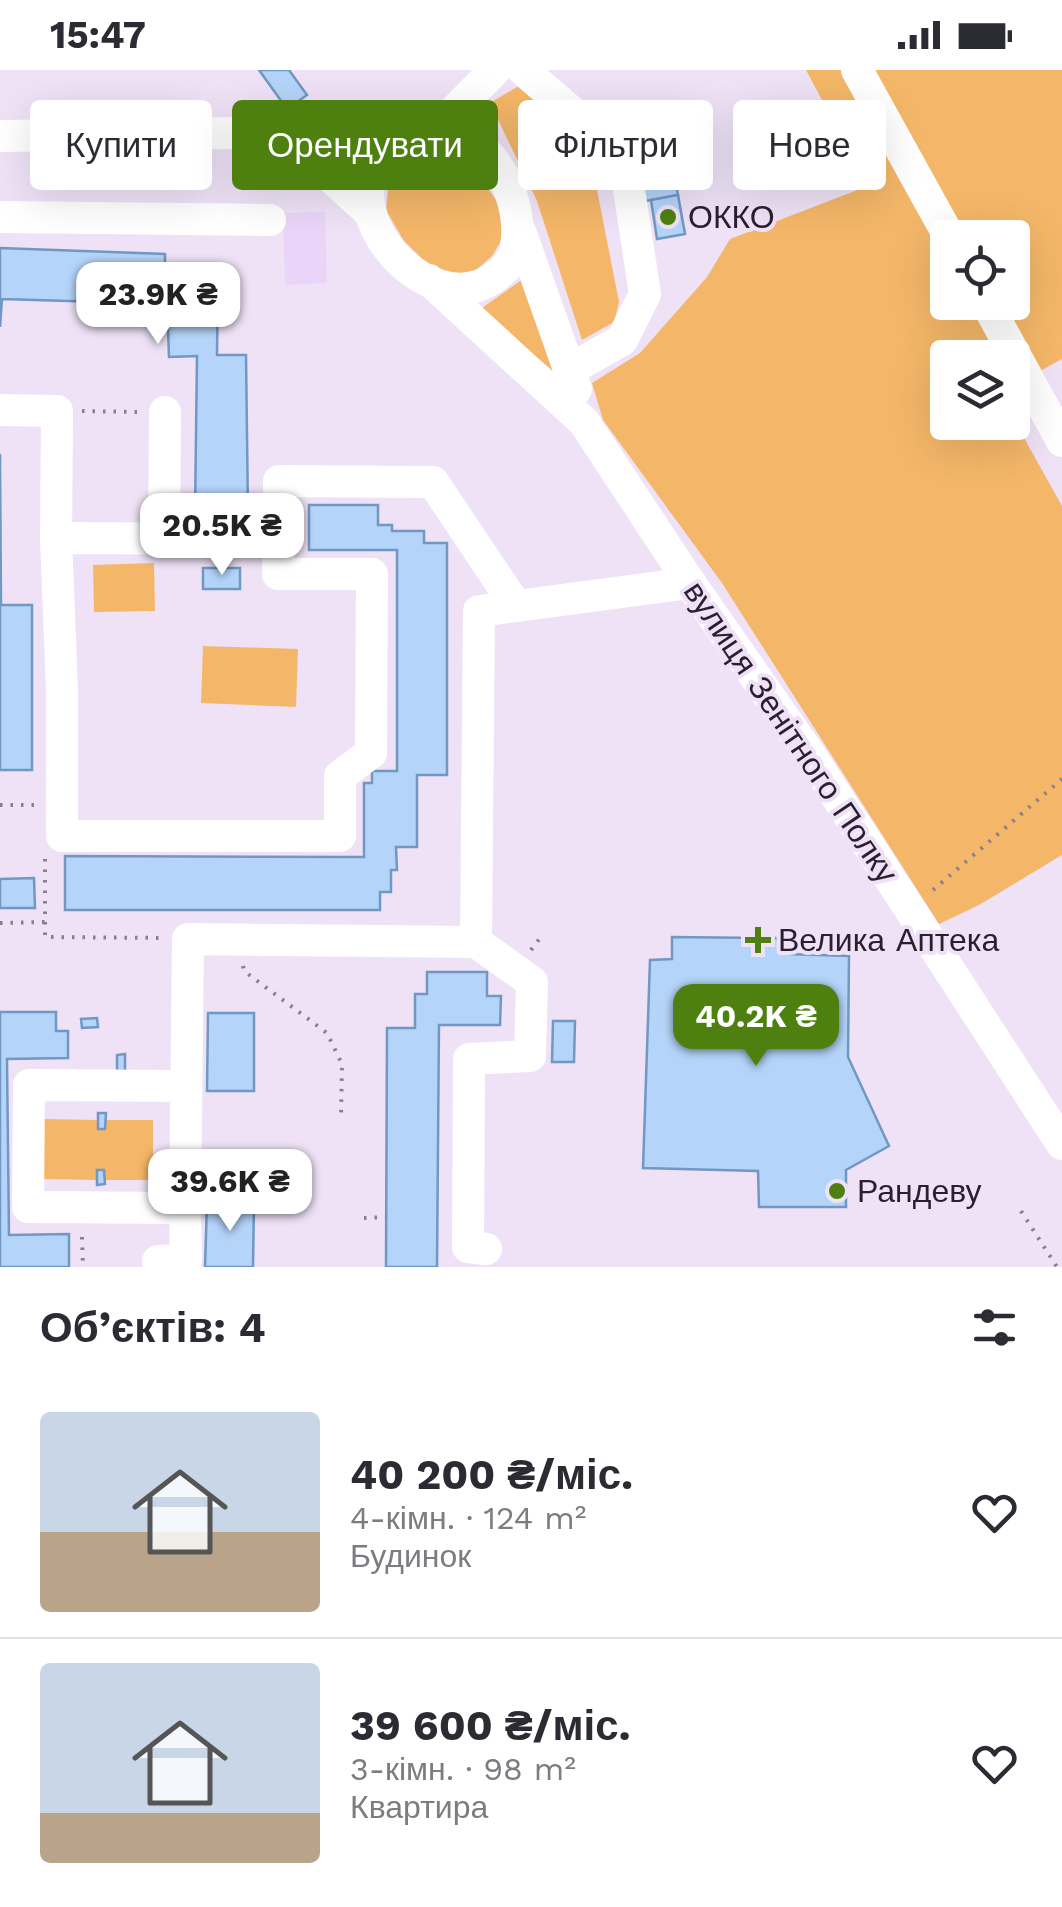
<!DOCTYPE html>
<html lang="uk">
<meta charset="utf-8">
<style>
body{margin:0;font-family:"Work Sans",sans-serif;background:#f7f7f7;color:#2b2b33;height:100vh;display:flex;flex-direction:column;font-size:38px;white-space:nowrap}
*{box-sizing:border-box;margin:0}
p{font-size:32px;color:#7c7c81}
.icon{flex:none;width:55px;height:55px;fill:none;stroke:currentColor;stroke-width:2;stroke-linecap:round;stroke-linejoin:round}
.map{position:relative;height:1197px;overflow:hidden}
.panel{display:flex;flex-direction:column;background:#fff;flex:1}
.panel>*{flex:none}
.top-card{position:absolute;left:30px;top:30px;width:1002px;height:90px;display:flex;gap:20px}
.tools{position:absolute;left:930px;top:150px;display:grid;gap:20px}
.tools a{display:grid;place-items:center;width:100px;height:100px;border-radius:10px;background:#fff;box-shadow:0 10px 40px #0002;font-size:50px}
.price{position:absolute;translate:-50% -85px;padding:0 22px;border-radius:20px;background:#fff;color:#222;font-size:32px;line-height:65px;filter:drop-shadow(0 2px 5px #0008)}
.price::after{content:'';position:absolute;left:50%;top:60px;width:30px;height:22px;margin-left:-15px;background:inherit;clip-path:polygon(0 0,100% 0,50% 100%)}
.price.on{background:#4e8010;color:#fff}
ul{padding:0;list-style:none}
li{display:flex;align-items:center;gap:30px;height:250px;padding:0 40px}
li+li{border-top:2px solid #e1e1e2}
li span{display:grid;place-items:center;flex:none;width:280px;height:200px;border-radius:10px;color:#555}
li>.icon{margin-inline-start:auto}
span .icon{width:120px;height:120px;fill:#fffc;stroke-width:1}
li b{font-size:42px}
h2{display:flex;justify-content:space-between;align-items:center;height:120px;padding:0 40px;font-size:42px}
.chip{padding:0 35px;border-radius:10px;background:#fff;box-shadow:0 10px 40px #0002;font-size:35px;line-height:90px}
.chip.on{background:#4e8010;color:#fff}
.status{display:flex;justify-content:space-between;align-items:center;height:70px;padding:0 50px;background:#fff;direction:ltr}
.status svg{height:28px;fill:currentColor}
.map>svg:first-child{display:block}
.built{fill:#ead5f8}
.green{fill:#f4b769;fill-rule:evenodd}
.building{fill:#b4d4f9;stroke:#7198c3;stroke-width:2.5}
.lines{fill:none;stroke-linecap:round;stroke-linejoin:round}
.path{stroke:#897d91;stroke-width:4;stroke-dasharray:2.5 8;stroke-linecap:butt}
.minor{stroke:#fff;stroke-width:32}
.poi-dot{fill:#4e8010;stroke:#efe2f7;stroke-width:4}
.labels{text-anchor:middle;stroke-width:8;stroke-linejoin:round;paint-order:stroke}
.poi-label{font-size:32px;fill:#2a1e31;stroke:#efe2f7;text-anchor:start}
.street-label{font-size:32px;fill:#2a1e31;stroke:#efe2f7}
</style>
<div class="status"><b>15:47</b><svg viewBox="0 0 49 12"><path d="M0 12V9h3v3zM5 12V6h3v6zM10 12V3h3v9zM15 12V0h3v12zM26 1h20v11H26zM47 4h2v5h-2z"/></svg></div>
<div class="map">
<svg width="1062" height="1197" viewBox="0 0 1062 1197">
<rect width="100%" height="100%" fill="#efe2f7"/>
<path class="built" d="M325,142L327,213L285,215L283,143Z"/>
<g class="green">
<path d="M806,0H1062V289L1013,316L1012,288H948V352H1012L1013,348L1062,436V785L979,835L939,854L722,513L603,350L592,313L640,283L707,207L730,169L868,116ZM948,168H1012V232H948Z"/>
<path d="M520,15L589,79L619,232L614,252L582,270L537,131L490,33Z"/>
<path d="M437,75L465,85L498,133L504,154L501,171L492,186L476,200L452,205L432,198L404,171L386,140L390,102L412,81Z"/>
<path d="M523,209L558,305L479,240Z"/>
<path d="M154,493L155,541L94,542L93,495Z"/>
<path d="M203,576L298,579L296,637L201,633Z"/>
<path d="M44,1049L98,1050L99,1059H105L106,1050H153V1110H104V1100L97,1101V1110L43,1109Z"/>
</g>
<g class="building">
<path d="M259,0H289L307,25L287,39Z"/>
<path d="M671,90L678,125L624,135L618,100Z"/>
<path d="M678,125L685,164L657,169L651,130Z"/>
<path d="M0,178L165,184V202H197L198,216H218L217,285H246L248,444L195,443L197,286L169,287L167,234L2,229L0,257Z"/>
<path d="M0,384L1,535H32V700H0Z"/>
<path d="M309,435H378V455H392V461H424V473H447V705H417V777H396L397,800H391V822H380V840H65V786L364,787V713H372V701H397V480H309Z"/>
<rect x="203" y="498" width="37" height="21"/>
<path d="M34,808L35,838H0V809Z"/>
<path d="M672,867L776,868L789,884L849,886L848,987L889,1076L846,1100V1137H759L758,1101L643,1098L650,890L672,889Z"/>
<path d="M427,902H487V926H501L500,955H439L437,1197H386L387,958H415V924H427Z"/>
<path d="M0,942H56V961H68V988L7,989L9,1165L69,1164V1197H0Z"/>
<path d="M208,943H254V1021H207Z"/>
<path d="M97,948L98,957L82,958L81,949Z"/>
<path d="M553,951H575L574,992H552Z"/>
<path d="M125,984V1001H117V985Z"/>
<path d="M98,1043H106L105,1059H98Z"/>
<path d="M97,1100H104L105,1114L97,1115Z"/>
<path d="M207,1131L254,1132L253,1197H205Z"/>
</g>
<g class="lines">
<g class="path">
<path d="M82,341L137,342"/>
<path d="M0,735H34"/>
<path d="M45,789V867L163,868"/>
<path d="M933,820L1062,709"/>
<path d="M0,853L45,852"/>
<path d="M531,880L540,868"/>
<path d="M243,896L244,901L327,963L342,994L341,1046"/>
<path d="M1021,1141L1057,1197"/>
<path d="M364,1148L386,1147"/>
<path d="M82,1167L83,1197"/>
</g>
<g class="minor">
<path d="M523,0L624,87L645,224L622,270L571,299"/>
<path d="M857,0L950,168"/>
<path d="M449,61L450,45L495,0"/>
<path d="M0,66C129,65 258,63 387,61C406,60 429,57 448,61C497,70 526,137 515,181C512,193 502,202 492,209C429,251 331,145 383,85C392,75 410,68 421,61"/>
<path d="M256,66L325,102L367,140"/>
<path d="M0,147L270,150"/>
<path d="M520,161L576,319"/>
<path d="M429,210L584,352L690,513L810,685L1062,1074"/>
<path d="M986,232L1062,371"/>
<path d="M0,340L57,341L56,468"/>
<path d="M164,468L165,342"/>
<path d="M279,469L56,468L62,620V766H340V706L371,683L372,504H278L279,411L433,412L516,536"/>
<path d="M476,872L532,912L530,986L469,989L468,1177L486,1179"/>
<path d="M186,1016L29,1015L28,1137L185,1138L188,869L476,872L479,541L690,513"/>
<path d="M158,1191L186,1190L185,1138"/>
</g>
</g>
<g class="poi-dot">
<circle cx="668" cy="147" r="10"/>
<path d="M753 855h10v10h10v10h-10v10h-10v-10h-10v-10h10z"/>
<circle cx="837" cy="1121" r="10"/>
</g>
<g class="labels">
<g class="poi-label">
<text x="688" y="158">ОККО</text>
<text x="778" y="881">Велика Аптека</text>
<text x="857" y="1132">Рандеву</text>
</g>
<g class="street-label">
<text transform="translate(791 662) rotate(56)" y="11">вулиця Зенітного Полку</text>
</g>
</g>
</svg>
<div class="tools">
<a><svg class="icon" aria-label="locate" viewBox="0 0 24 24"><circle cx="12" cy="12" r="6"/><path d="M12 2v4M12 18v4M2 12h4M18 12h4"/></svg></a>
<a><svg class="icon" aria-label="layers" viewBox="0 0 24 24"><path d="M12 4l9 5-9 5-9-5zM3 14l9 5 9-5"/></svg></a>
</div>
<b class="price" style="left:158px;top:277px">23.9K ₴</b>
<b class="price" style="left:222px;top:508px">20.5K ₴</b>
<b class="price on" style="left:756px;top:999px">40.2K ₴</b>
<b class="price" style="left:230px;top:1164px">39.6K ₴</b>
<div class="top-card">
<a class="chip">Купити</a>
<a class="chip on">Орендувати</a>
<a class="chip">Фільтри</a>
<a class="chip">Нове</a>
</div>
</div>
<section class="panel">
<h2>Об’єктів: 4<svg class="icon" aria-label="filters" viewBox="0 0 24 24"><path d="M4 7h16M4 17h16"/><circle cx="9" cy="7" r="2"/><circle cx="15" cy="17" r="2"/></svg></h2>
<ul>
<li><span style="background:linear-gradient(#c9d6e8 60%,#b9a48a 0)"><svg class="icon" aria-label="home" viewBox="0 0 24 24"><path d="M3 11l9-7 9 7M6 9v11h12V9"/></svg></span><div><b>40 200 ₴/міс.</b><p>4-кімн. · 124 m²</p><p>Будинок</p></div><svg class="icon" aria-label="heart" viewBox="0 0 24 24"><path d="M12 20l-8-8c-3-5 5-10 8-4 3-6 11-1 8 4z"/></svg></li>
<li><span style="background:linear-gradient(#c9d6e8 75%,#b9a48a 0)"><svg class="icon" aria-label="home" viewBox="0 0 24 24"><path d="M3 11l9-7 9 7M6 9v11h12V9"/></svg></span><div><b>39 600 ₴/міс.</b><p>3-кімн. · 98 m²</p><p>Квартира</p></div><svg class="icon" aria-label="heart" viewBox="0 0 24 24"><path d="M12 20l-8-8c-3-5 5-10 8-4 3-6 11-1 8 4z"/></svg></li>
</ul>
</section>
